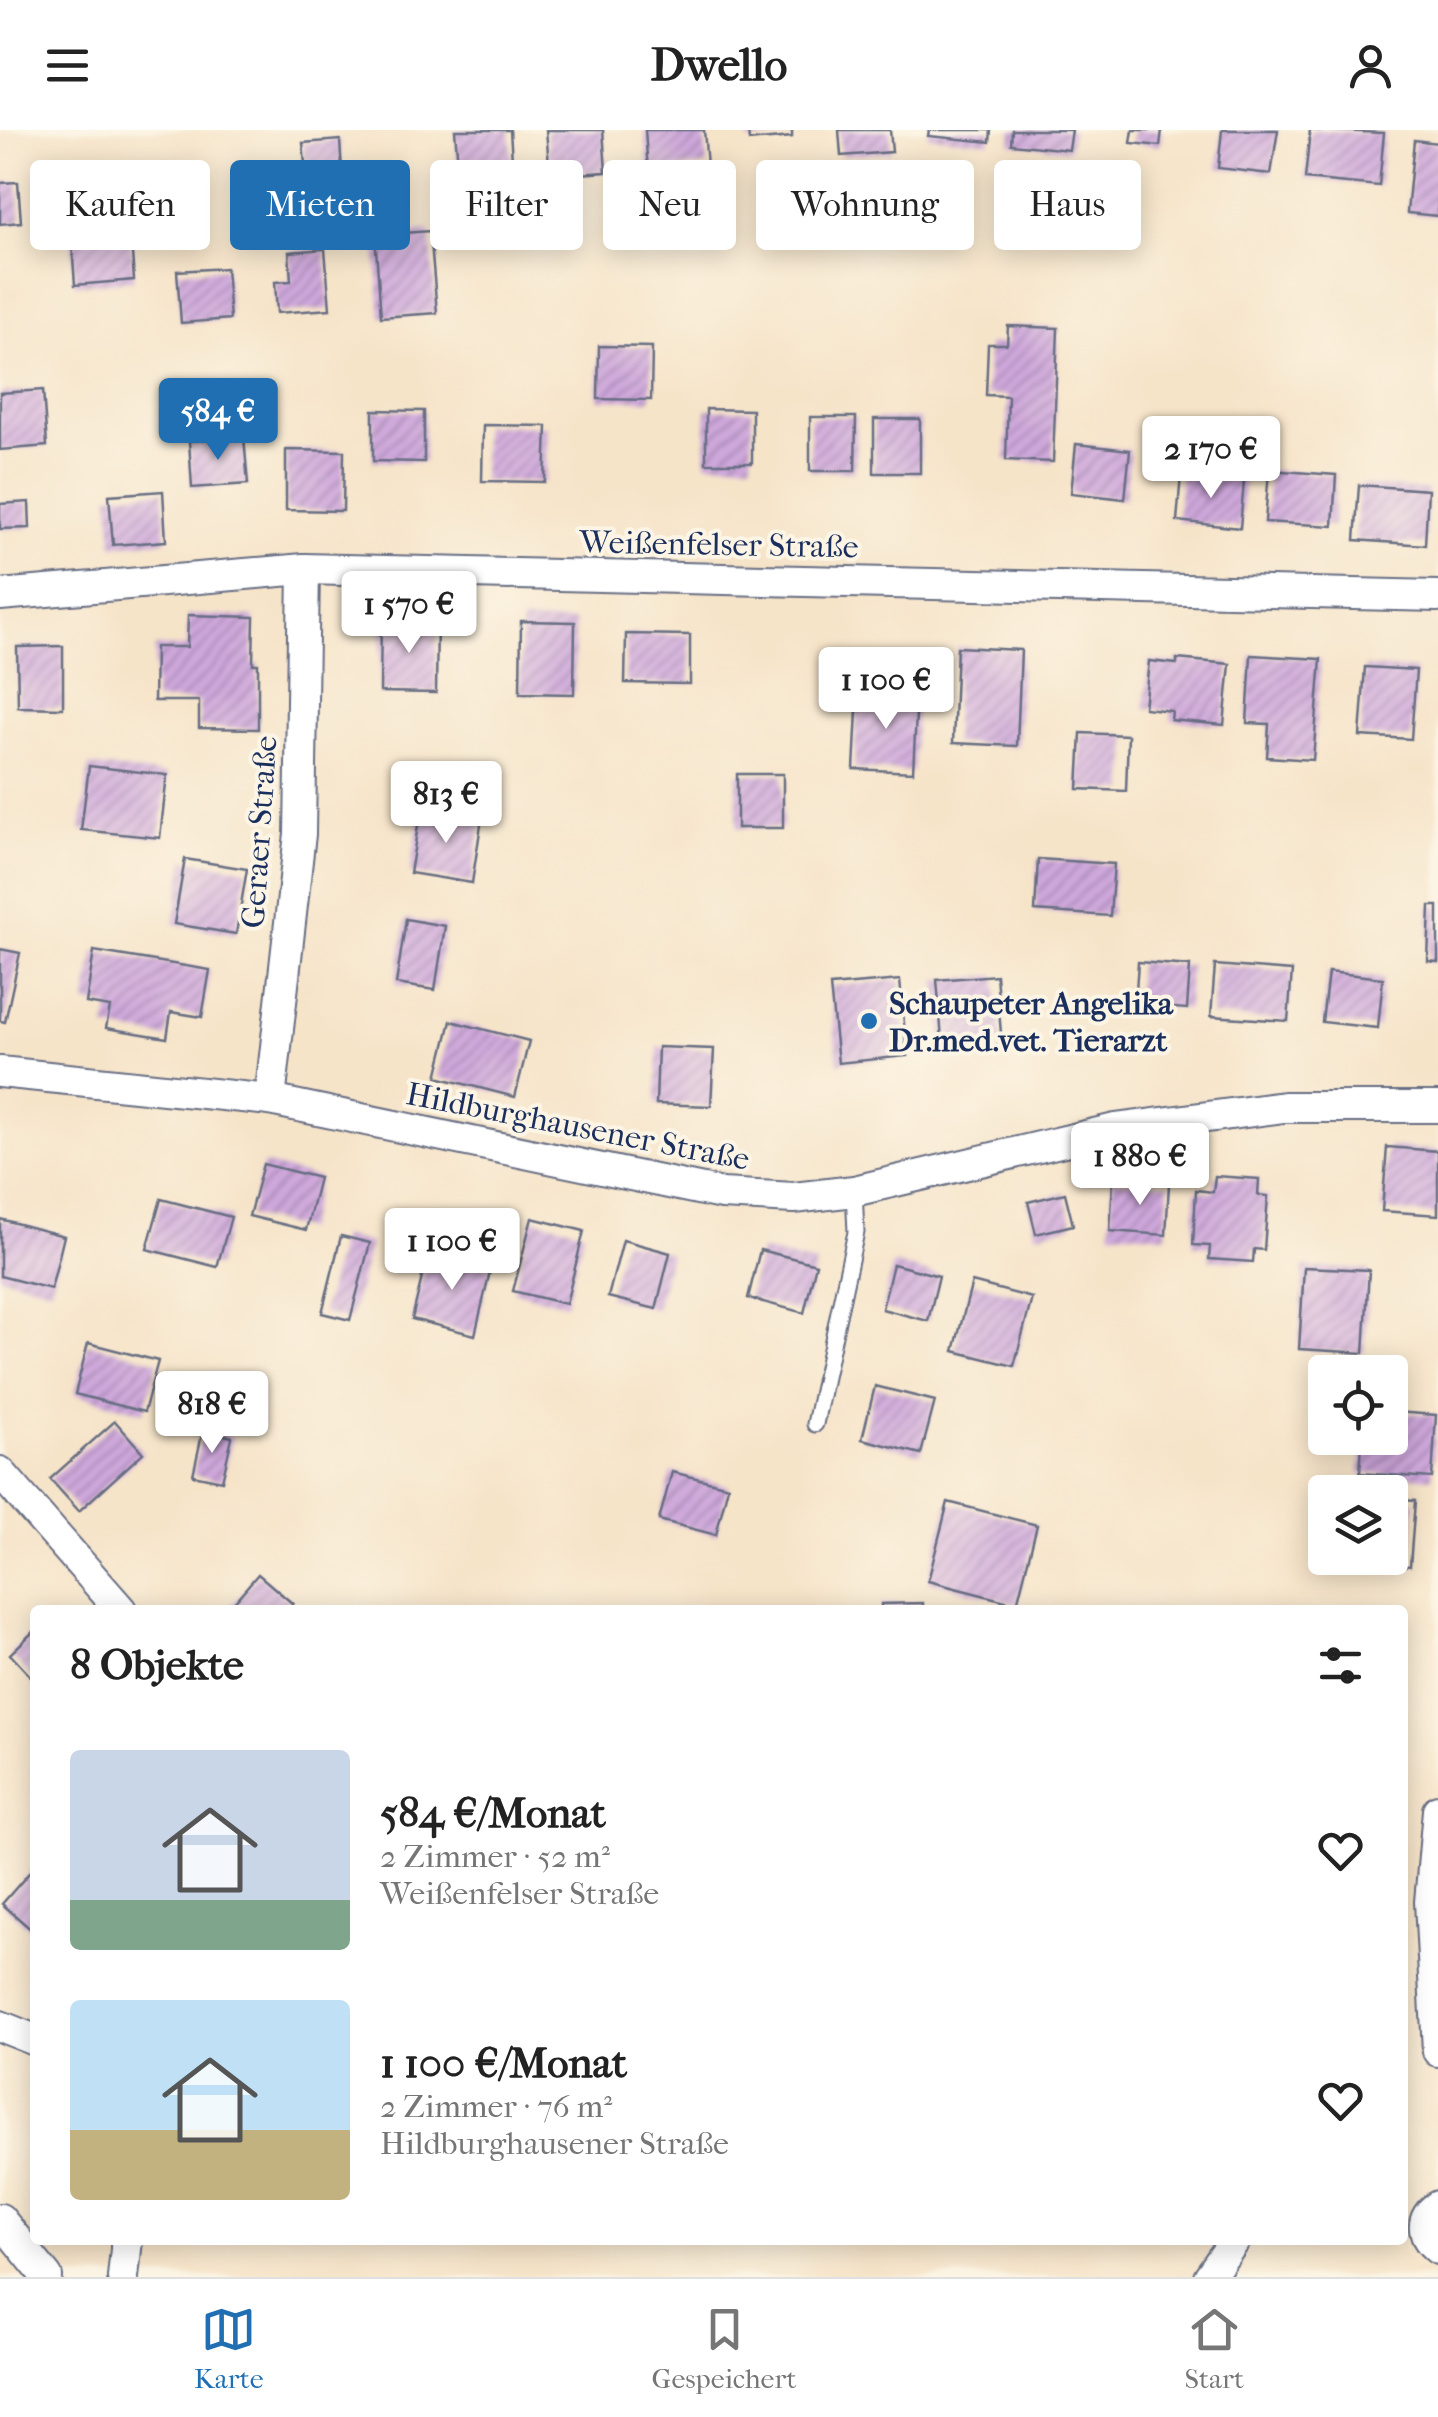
<!DOCTYPE html>
<html lang="de">
<meta charset="utf-8">
<style>
body{margin:0;font-family:"IM FELL French Canon",serif;background:#f2f2f2;color:#222;height:100vh;display:flex;flex-direction:column;font-size:38px;white-space:nowrap}
*{box-sizing:border-box;margin:0}
p{font-size:32px;color:#767676}
.icon{flex:none;width:55px;height:55px;fill:none;stroke:currentColor;stroke-width:2;stroke-linecap:round;stroke-linejoin:round}
.map{position:relative;flex:1;overflow:hidden}
.side{position:absolute;left:30px;top:1475px;width:1378px;height:640px;display:flex;flex-direction:column;background:#fff;border-radius:10px;box-shadow:0 5px 25px #0003}
.side>*{flex:none}
.top-card{position:absolute;left:30px;top:30px;width:1380px;height:90px;display:flex;gap:20px}
.controls{position:absolute;left:1308px;top:1225px;display:grid;gap:20px}
.controls a{display:grid;place-items:center;width:100px;height:100px;border-radius:10px;background:#fff;box-shadow:0 5px 25px #0003;font-size:50px}
.price{position:absolute;translate:-50% -85px;padding:0 22px;border-radius:10px;background:#fff;color:#222;font-size:32px;line-height:65px;filter:drop-shadow(0 2px 5px #0008)}
.price::after{content:'';position:absolute;left:50%;top:60px;width:30px;height:22px;margin-left:-15px;background:inherit;clip-path:polygon(0 0,100% 0,50% 100%)}
.price.on{background:#1f6fb2;color:#fff}
ul{padding:0;list-style:none}
li{display:flex;align-items:center;gap:30px;height:250px;padding:0 40px}
li span{display:grid;place-items:center;flex:none;width:280px;height:200px;border-radius:10px;color:#555}
li>.icon{margin-inline-start:auto}
span .icon{width:120px;height:120px;fill:#fffc;stroke-width:1}
li b{font-size:42px}
h2{display:flex;justify-content:space-between;align-items:center;height:120px;padding:0 40px;font-size:42px}
.pill{padding:0 35px;border-radius:10px;background:#fff;box-shadow:0 5px 25px #0003;font-size:35px;line-height:90px}
.pill.on{background:#1f6fb2;color:#fff}
header{display:flex;justify-content:space-between;align-items:center;height:130px;padding:0 40px;background:#fff;font-size:45px;font-weight:800}
.dock{display:flex;justify-content:space-around;align-items:center;height:140px;border-top:2px solid #e0e0e0;background:#fff;font-size:28px;color:#767676}
.dock a{display:grid;justify-items:center;gap:5px}
.dock .on{color:#1f6fb2}
.map>svg:first-child{display:block}
.building{fill:url(#building-hatch)}
.lines{fill:none;stroke-linecap:round;stroke-linejoin:round}
.service-casing{stroke:#686e83;stroke-width:19}
.minor-casing{stroke:#686e83;stroke-width:34}
.service{stroke:#fff;stroke-width:15}
.minor{stroke:#fff;stroke-width:30}
.poi-dot{fill:#1f6fb2;stroke:#fcf5e5;stroke-width:4}
.labels{text-anchor:middle;stroke-width:8;stroke-linejoin:round;paint-order:stroke}
.street-label{font-size:32px;fill:#1b2f5e;stroke:#fcf5e5}
.poi-label{font-size:32px;font-weight:bold;fill:#1b2f5e;stroke:#fcf5e5;text-anchor:start}
</style>
<header><svg class="icon" aria-label="menu" viewBox="0 0 24 24"><path d="M4 6h16M4 12h16M4 18h16"/></svg>Dwello<svg class="icon" aria-label="person" viewBox="0 0 24 24"><circle cx="12" cy="8" r="4"/><path d="M4 21q1-7 8-7t8 7"/></svg></header>
<div class="map">
<svg width="1438" height="2147" viewBox="0 0 1438 2147">
<defs>
<pattern id="building-hatch" width="6" height="6" patternUnits="userSpaceOnUse" patternTransform="scale(2.5)"><rect width="6" height="6" fill="#cfa8db"/><path d="M-1 1l2-2M0 6l6-6M5 7l2-2" fill="none" stroke="#a789b5"/></pattern>
</defs>
<rect width="100%" height="100%" fill="#fcf5e5"/>
<filter id="ink" filterUnits="userSpaceOnUse"><feTurbulence type="fractalNoise" baseFrequency=".01" numOctaves="2"/><feDisplacementMap in="SourceGraphic" scale="20" xChannelSelector="R" yChannelSelector="G"/><feConvolveMatrix kernelMatrix="1 2 1 2 8 2 1 2 1" color-interpolation-filters="sRGB"/></filter>
<filter id="wash" filterUnits="userSpaceOnUse"><feTurbulence type="fractalNoise" baseFrequency=".0048" numOctaves="4" result="noise"/><feDisplacementMap in="SourceGraphic" scale="40" xChannelSelector="R" yChannelSelector="G"/><feGaussianBlur stdDeviation="2.25" result="paint"/><feColorMatrix in="noise" values="0 0 0 0 0 0 0 0 0 0 0 0 0 0 0 0 0 1.4 0 .05"/><feComposite in="paint" operator="in"/></filter>
<g filter="url(#wash)">
<rect width="100%" height="100%" fill="#f6e4c9"/>
<g id="blocks">
<g class="building">
<path d="M455,0H510L512,30L458,35Z"/>
<path d="M546,0H603L606,42L550,46Z"/>
<path d="M645,0H704L707,36L648,41Z"/>
<path d="M748,0H792V7L749,11Z"/>
<path d="M839,0H890L892,22L841,26Z"/>
<path d="M929,0H991L990,12L928,6Z"/>
<path d="M1012,0H1072L1069,20L1011,14Z"/>
<path d="M1133,0H1162L1160,16L1131,13Z"/>
<path d="M1222,0H1278L1271,44L1218,38Z"/>
<path d="M1310,0L1384,3L1379,56L1305,49Z"/>
<path d="M340,10L344,73L309,76L303,13Z"/>
<path d="M1414,10L1438,13V86L1407,83Z"/>
<path d="M18,52L21,92L0,94V53Z"/>
<path d="M130,96L134,150L75,155L71,101Z"/>
<path d="M430,101L437,183L381,187L375,105Z"/>
<path d="M325,119L330,179L277,183L275,152L291,151L289,122Z"/>
<path d="M226,138L230,189L181,193L177,141Z"/>
<path d="M1008,196L1058,198L1053,332L1006,330L1008,266L986,265L988,214H1007Z"/>
<path d="M599,216L652,217L651,270L598,269Z"/>
<path d="M43,260L47,316L0,320V263Z"/>
<path d="M706,279L752,280V333H706Z"/>
<path d="M373,280L424,281V332L373,331Z"/>
<path d="M810,287H856L855,341H810Z"/>
<rect x="874" y="289" width="46" height="54"/>
<path d="M483,295L547,296L545,352L482,351Z"/>
<path d="M244,307L248,354L192,358L189,311Z"/>
<path d="M1076,314L1130,320L1125,369L1071,363Z"/>
<path d="M286,320L344,321L343,381L286,380Z"/>
<path d="M1269,340L1336,345L1333,396L1265,392Z"/>
<path d="M1181,345L1244,351L1240,398L1177,391Z"/>
<path d="M1359,355L1428,360L1425,415L1355,410Z"/>
<path d="M163,361L166,411L113,415L109,365Z"/>
<path d="M29,372L30,398L0,399V374Z"/>
<path d="M188,485L254,487L253,534H258V599L199,598V571H154L155,517H187Z"/>
<path d="M381,488L437,489L436,563L380,562Z"/>
<path d="M521,491L575,492L574,564L520,563Z"/>
<path d="M626,504L690,505V554L625,553Z"/>
<path d="M63,516V578L18,577L17,517Z"/>
<path d="M957,517L1021,520L1017,616L953,613Z"/>
<path d="M1251,525L1321,529L1313,630L1267,627L1269,594L1247,593Z"/>
<path d="M1177,529L1230,534L1224,595L1171,590L1172,581L1144,578L1149,531L1177,534Z"/>
<path d="M1365,537L1416,540L1411,609L1360,606Z"/>
<path d="M858,561L917,564L913,642L854,639Z"/>
<path d="M1081,603L1128,605L1126,661L1078,659Z"/>
<path d="M89,636L167,645L160,708L81,700Z"/>
<rect x="737" y="644" width="46" height="54"/>
<path d="M421,678L482,688L472,753L410,743Z"/>
<path d="M185,729L247,739L236,804L174,794Z"/>
<path d="M1038,729L1114,734L1110,786L1035,781Z"/>
<path d="M1430,776H1438V832L1428,831Z"/>
<path d="M406,789L445,796L435,860L396,854Z"/>
<path d="M0,819L20,823L5,892L0,891Z"/>
<path d="M94,821L210,840L202,887L171,882L167,908L106,898L110,877L86,873Z"/>
<path d="M1138,832L1190,836L1187,879L1135,875Z"/>
<path d="M1215,835L1292,841L1288,891L1211,886Z"/>
<path d="M1328,842L1383,848L1378,898L1322,892Z"/>
<path d="M996,845L1002,915L943,921L937,850Z"/>
<path d="M900,850L907,926L838,933L830,856Z"/>
<path d="M451,891L529,911L515,967L437,947Z"/>
<path d="M658,917L714,919L711,976L656,974Z"/>
<path d="M1387,1017L1438,1021V1085L1382,1081Z"/>
<path d="M263,1034L319,1048L306,1100L249,1086Z"/>
<path d="M1215,1046L1259,1049L1258,1065L1268,1066L1264,1120L1254,1119L1253,1132L1209,1129L1210,1116L1193,1115L1196,1060L1213,1062Z"/>
<path d="M1113,1050L1169,1054L1166,1105L1110,1101Z"/>
<path d="M1065,1063L1073,1095L1036,1104L1028,1072Z"/>
<path d="M161,1069L231,1087L217,1137L147,1119Z"/>
<path d="M532,1088L584,1101L566,1174L513,1161Z"/>
<path d="M0,1089L64,1106L51,1159L0,1146Z"/>
<path d="M341,1106L370,1113L350,1190L322,1183Z"/>
<path d="M623,1110L670,1123L656,1179L608,1167Z"/>
<path d="M760,1120L816,1134L804,1183L748,1168Z"/>
<path d="M428,1122L491,1137L475,1205L412,1189Z"/>
<path d="M893,1134L939,1146L928,1191L882,1179Z"/>
<path d="M1304,1137L1369,1140L1364,1223L1299,1219Z"/>
<path d="M972,1152L1032,1168L1014,1236L954,1221Z"/>
<path d="M88,1213L158,1231L144,1282L75,1264Z"/>
<path d="M875,1256L935,1271L921,1324L862,1309Z"/>
<path d="M1394,1282L1436,1285L1432,1348L1360,1343L1362,1313L1392,1315Z"/>
<path d="M115,1291L143,1323L79,1381L50,1349Z"/>
<path d="M203,1300L232,1307L222,1351L193,1345Z"/>
<path d="M672,1342L728,1356L716,1405L659,1390Z"/>
<path d="M1390,1369L1415,1371L1410,1436L1331,1430V1428H1390Z"/>
<path d="M948,1372L1037,1395L1017,1474L928,1451Z"/>
<path d="M258,1444L293,1474L288,1480H227Z"/>
<path d="M923,1473V1480H881V1474Z"/>
<path d="M35,1500V1551L10,1524Z"/>
<path d="M35,1736V1803L2,1774Z"/>
</g>
</g>
</g>
<g filter="url(#ink)">
<use href="#blocks" fill-opacity="0" stroke="#686e83" stroke-width="2.5"/>
<g class="lines">
<defs>
<path id="service" d="M815,1294L856,1102L854,1061"/>
<g id="minor">
<path d="M0,465L304,439L1438,466"/>
<path d="M0,942L270,970L722,1064L794,1068L854,1061L1115,999L1284,977H1438"/>
<path d="M270,970L300,704L304,439"/>
<path d="M0,1342L121,1480"/>
<path d="M1438,1680L1430,1772L1438,1921"/>
<path d="M0,1896L35,1910"/>
<path d="M1438,2076C1420,2088 1421,2106 1438,2119"/>
<path d="M0,2089L47,2147"/>
<path d="M123,2147L127,2110"/>
<path d="M1209,2147L1235,2110"/>
</g>
</defs>
<use href="#service" class="service-casing"/>
<use href="#minor" class="minor-casing"/>
<use href="#service" class="service"/>
<use href="#minor" class="minor"/>
</g>
</g>
<circle class="poi-dot" cx="869" cy="891" r="10"/>
<g class="labels">
<g class="street-label">
<text transform="translate(719 414) rotate(1)" y="11">Weißenfelser Straße</text>
<text transform="translate(259 702) rotate(-86)" y="11">Geraer Straße</text>
<text transform="translate(578 996) rotate(11)" y="11">Hildburghausener Straße</text>
</g>
<g class="poi-label">
<text x="889" y="884">Schaupeter Angelika<tspan x="889" dy="37">Dr.med.vet. Tierarzt</tspan></text>
</g>
</g>
</svg>
<div class="controls">
<a><svg class="icon" aria-label="locate" viewBox="0 0 24 24"><circle cx="12" cy="12" r="6"/><path d="M12 2v4M12 18v4M2 12h4M18 12h4"/></svg></a>
<a><svg class="icon" aria-label="layers" viewBox="0 0 24 24"><path d="M12 4l9 5-9 5-9-5zM3 14l9 5 9-5"/></svg></a>
</div>
<b class="price on" style="left:218px;top:333px">584 €</b>
<b class="price" style="left:1211px;top:371px">2 170 €</b>
<b class="price" style="left:409px;top:526px">1 570 €</b>
<b class="price" style="left:886px;top:602px">1 100 €</b>
<b class="price" style="left:446px;top:716px">813 €</b>
<b class="price" style="left:1140px;top:1078px">1 880 €</b>
<b class="price" style="left:452px;top:1163px">1 100 €</b>
<b class="price" style="left:212px;top:1326px">818 €</b>
<div class="top-card">
<a class="pill">Kaufen</a>
<a class="pill on">Mieten</a>
<a class="pill">Filter</a>
<a class="pill">Neu</a>
<a class="pill">Wohnung</a>
<a class="pill">Haus</a>
</div>
<section class="side">
<h2>8 Objekte<svg class="icon" aria-label="filters" viewBox="0 0 24 24"><path d="M4 7h16M4 17h16"/><circle cx="9" cy="7" r="2"/><circle cx="15" cy="17" r="2"/></svg></h2>
<ul>
<li><span style="background:linear-gradient(#c9d6e8 75%,#7fa58c 0)"><svg class="icon" aria-label="home" viewBox="0 0 24 24"><path d="M3 11l9-7 9 7M6 9v11h12V9"/></svg></span><div><b>584 €/Monat</b><p>2 Zimmer · 52 m²</p><p>Weißenfelser Straße</p></div><svg class="icon" aria-label="heart" viewBox="0 0 24 24"><path d="M12 20l-8-8c-3-5 5-10 8-4 3-6 11-1 8 4z"/></svg></li>
<li><span style="background:linear-gradient(#bfe0f5 65%,#c2b280 0)"><svg class="icon" aria-label="home" viewBox="0 0 24 24"><path d="M3 11l9-7 9 7M6 9v11h12V9"/></svg></span><div><b>1 100 €/Monat</b><p>2 Zimmer · 76 m²</p><p>Hildburghausener Straße</p></div><svg class="icon" aria-label="heart" viewBox="0 0 24 24"><path d="M12 20l-8-8c-3-5 5-10 8-4 3-6 11-1 8 4z"/></svg></li>
</ul>
</section>
</div>
<nav class="dock">
<a class="on"><svg class="icon" aria-label="map" viewBox="0 0 24 24"><path d="M3 6l6-2 6 2 6-2v14l-6 2-6-2-6 2zM9 4v14M15 6v14"/></svg>Karte</a>
<a><svg class="icon" aria-label="saved" viewBox="0 0 24 24"><path d="M7 4h10v16l-5-4-5 4z"/></svg>Gespeichert</a>
<a><svg class="icon" aria-label="home" viewBox="0 0 24 24"><path d="M3 11l9-7 9 7M6 9v11h12V9"/></svg>Start</a>
</nav>
